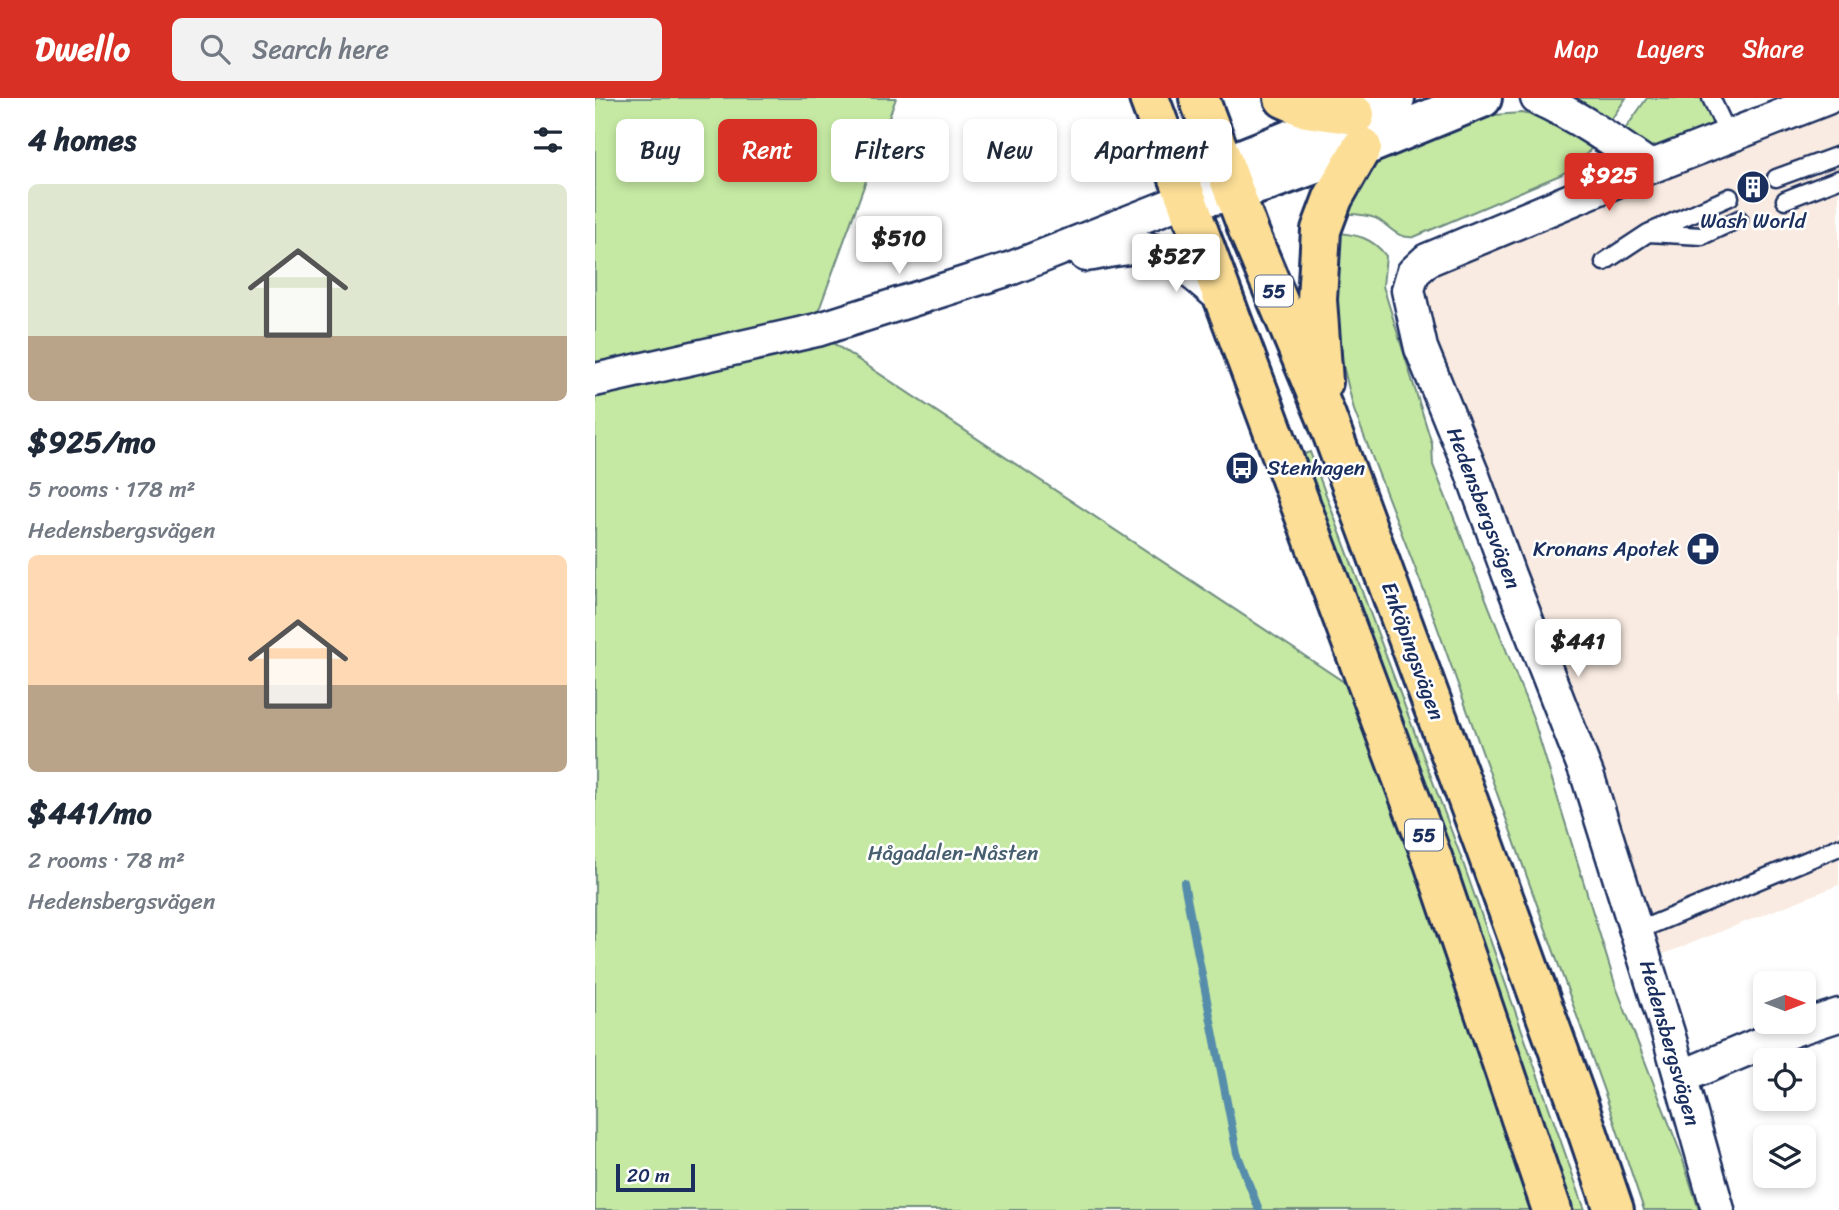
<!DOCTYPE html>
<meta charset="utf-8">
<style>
body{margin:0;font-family:Sriracha,sans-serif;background:#f2f2f3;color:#1f2937;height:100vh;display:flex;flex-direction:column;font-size:26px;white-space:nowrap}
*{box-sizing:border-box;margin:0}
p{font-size:23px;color:#747a83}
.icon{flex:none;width:38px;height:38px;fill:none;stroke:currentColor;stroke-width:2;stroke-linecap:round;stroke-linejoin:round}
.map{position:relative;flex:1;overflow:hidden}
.details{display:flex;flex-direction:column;background:#fff;width:595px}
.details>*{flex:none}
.hud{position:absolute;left:21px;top:21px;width:665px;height:63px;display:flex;gap:14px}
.needle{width:46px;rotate:90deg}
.buttons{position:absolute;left:1158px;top:873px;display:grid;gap:14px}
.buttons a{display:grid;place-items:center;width:63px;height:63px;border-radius:10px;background:#fff;box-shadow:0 4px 10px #0003;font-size:35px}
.scale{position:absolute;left:21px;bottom:18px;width:79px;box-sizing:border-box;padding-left:7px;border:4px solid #1b2f5e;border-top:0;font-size:19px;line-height:24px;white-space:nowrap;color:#1b2f5e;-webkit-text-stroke:5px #fff;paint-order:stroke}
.price{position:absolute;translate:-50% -60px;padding:0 16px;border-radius:7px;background:#fff;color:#222;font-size:23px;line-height:46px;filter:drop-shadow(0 2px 4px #0008)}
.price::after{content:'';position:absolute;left:50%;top:42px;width:21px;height:16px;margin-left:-10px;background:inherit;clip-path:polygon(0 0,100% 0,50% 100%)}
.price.on{background:#d93025;color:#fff}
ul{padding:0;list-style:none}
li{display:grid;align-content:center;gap:14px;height:371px;padding:0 28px}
li span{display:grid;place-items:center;height:217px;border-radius:10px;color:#555}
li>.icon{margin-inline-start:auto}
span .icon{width:126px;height:126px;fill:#fffc;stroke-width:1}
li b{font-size:30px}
h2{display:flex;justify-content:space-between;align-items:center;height:84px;padding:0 28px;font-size:30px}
.tag{padding:0 24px;border-radius:10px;background:#fff;box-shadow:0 4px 10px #0003;font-size:24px;line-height:63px}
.tag.on{background:#d93025;color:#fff}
header{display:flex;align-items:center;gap:42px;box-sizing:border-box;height:98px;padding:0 35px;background:#d93025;color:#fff}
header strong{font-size:33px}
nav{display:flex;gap:38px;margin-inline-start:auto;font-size:24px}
.search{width:490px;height:63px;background:#f2f2f3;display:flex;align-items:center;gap:18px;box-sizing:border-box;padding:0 24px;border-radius:10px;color:#747a83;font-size:26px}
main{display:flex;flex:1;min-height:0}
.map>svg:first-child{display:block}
.built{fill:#f9ebe1}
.green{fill:#c5e9a3;stroke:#708c80;stroke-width:2}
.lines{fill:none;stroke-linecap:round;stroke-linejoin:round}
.stream{stroke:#578dab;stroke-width:8}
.lane-casing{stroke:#1b2f5e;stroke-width:21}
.street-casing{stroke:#1b2f5e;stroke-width:37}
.secondary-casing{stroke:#1b2f5e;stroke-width:44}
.primary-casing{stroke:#1b2f5e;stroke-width:44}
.lane{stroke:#fff;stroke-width:16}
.street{stroke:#fff;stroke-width:32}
.secondary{stroke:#fff;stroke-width:38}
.primary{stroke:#fcde96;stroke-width:38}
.labels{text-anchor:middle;stroke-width:5;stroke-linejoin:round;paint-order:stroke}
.shield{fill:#fff;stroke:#5f6d8e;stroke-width:2}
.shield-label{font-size:19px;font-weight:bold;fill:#1b2f5e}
.poi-label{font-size:21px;fill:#1b2f5e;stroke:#fff}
.street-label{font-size:21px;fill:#1b2f5e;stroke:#fff}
.park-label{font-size:21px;fill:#465e6f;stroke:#fff}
</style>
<header>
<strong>Dwello</strong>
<div class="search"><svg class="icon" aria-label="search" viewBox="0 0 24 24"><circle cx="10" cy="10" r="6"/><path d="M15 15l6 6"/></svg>Search here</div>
<nav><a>Map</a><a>Layers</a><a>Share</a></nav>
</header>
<main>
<section class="details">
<h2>4 homes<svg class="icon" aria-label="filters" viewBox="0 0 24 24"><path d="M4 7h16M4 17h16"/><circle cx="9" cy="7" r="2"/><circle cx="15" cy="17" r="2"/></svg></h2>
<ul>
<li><span style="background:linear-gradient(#dfe7d0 70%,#b9a48a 0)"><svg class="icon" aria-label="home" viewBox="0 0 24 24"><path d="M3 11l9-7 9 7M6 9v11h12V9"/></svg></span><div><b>$925/mo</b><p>5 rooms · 178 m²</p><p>Hedensbergsvägen</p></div></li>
<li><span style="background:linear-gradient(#ffd9b3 60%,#b9a48a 0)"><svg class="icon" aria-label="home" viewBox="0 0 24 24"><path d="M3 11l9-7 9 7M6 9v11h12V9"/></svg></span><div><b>$441/mo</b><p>2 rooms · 78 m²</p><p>Hedensbergsvägen</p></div></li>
</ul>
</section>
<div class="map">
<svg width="1244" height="1112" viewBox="0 0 1244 1112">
<rect width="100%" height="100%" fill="#fff"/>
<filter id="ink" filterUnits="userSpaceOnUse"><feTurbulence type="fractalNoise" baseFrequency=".0143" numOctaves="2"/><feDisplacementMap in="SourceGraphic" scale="14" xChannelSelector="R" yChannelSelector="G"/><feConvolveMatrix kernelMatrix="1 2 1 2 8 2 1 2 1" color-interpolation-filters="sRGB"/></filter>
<g filter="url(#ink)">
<path class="built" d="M1244,0V787L1051,863L914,477L818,175Z"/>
<g class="green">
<path d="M0,0H301L217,231L764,594L940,1112H0Z"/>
<path d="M968,0H1031L1011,29Z"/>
<path d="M1052,0H1107L1122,37L1066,51L1046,47L1026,37Z"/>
<path d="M926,15L956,21L1001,45L982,67L965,77L819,139C803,141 796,130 784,122C775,116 760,117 750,115L776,70L797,56L899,17Z"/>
<path d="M739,134C762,137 777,139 791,158L788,188L837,346L838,367L938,620L1020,886L1086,1056L1104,1112H1049L1010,996L834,506L759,312L739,231Z"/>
<path d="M715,354L866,759L990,1112H973L700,359Z"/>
</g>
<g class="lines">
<path class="stream" d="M589,785L642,1055L664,1112"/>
<defs>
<g id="lane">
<path d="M1116,0L1134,38"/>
<path d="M1181,80L1244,57"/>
<path d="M1190,102L1244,81"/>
<path d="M1055,134L1135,99"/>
<path d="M1009,164L1053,135L1107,138L1144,121"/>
<path d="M1042,833L1244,749"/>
</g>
<g id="street">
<path d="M942,0C982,18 1019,44 1055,69"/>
<path d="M491,157C505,155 520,151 534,150C572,147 600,178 627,200"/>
<path d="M0,282L222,232L417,170L592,101"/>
<path d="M1086,979L1198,932L1244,917"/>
<path d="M1123,1112L1073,935L993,679L914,477L877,375L826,250L813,192L818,175L832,162L1055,69L1232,0"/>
</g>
<g id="secondary">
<path d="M604,91L629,68L800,0"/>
<path d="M592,101L639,94L673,83L767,49L887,0"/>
</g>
<g id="primary">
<path d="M554,0L838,762L957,1112"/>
<path d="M604,0L654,134L731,318L889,746L984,1009L1019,1112"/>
<path d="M689,0L712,10L760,17"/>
<path d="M728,284L722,202L726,132L738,100L767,49"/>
</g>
</defs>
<use href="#lane" class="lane-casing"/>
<use href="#street" class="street-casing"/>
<use href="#secondary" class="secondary-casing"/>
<use href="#primary" class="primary-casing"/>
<use href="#lane" class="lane"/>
<use href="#street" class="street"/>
<use href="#secondary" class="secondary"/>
<use href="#primary" class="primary"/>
</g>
</g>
<defs>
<symbol id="building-disc" viewBox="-11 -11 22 22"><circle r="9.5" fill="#1b2f5e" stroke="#fff"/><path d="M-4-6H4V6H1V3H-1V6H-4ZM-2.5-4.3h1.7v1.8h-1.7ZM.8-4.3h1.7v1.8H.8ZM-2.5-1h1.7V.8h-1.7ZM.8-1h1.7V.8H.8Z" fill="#fff"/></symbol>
<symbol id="bus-disc" viewBox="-11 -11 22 22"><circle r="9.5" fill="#1b2f5e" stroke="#fff"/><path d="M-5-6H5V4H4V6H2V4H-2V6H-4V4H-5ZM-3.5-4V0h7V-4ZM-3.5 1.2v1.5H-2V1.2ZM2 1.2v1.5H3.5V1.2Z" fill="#fff"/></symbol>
<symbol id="pharmacy-disc" viewBox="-11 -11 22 22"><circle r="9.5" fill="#1b2f5e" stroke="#fff"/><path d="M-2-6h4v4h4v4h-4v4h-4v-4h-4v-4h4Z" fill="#fff"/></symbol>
</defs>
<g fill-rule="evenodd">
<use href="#building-disc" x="1139" y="70" width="38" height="38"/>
<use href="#bus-disc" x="628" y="351" width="38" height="38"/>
<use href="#pharmacy-disc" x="1089" y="432" width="38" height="38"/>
</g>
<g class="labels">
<g class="shield">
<rect x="660" y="177.5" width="38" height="31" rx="5"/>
<rect x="810" y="721.5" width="38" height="31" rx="5"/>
</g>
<g class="shield-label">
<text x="679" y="200">55</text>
<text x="829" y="744">55</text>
</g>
<g class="poi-label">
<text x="1158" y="130">Wash World</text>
<text x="672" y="377" text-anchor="start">Stenhagen</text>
<text x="1084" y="458" text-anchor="end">Kronans Apotek</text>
</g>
<g class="street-label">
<text transform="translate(889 410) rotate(69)" y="7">Hedensbergsvägen</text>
<text transform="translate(818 553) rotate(70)" y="7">Enköpingsvägen</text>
<text transform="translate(1075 945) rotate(74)" y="7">Hedensbergsvägen</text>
</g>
<g class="park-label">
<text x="358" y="762">Hågadalen-Nåsten</text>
</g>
</g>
</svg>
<div class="buttons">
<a><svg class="needle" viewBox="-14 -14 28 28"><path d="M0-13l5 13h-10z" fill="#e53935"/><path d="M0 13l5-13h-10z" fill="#747a83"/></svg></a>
<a><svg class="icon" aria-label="locate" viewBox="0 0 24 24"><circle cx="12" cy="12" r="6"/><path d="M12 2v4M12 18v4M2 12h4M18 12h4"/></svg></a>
<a><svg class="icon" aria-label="layers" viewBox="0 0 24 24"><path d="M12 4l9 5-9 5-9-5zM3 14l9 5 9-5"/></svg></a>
</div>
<div class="scale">20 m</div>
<b class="price on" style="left:1014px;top:115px">$925</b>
<b class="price" style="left:304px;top:178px">$510</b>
<b class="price" style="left:581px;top:196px">$527</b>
<b class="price" style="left:983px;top:581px">$441</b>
<div class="hud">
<a class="tag">Buy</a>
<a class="tag on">Rent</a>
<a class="tag">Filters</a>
<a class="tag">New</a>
<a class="tag">Apartment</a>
</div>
</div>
</main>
